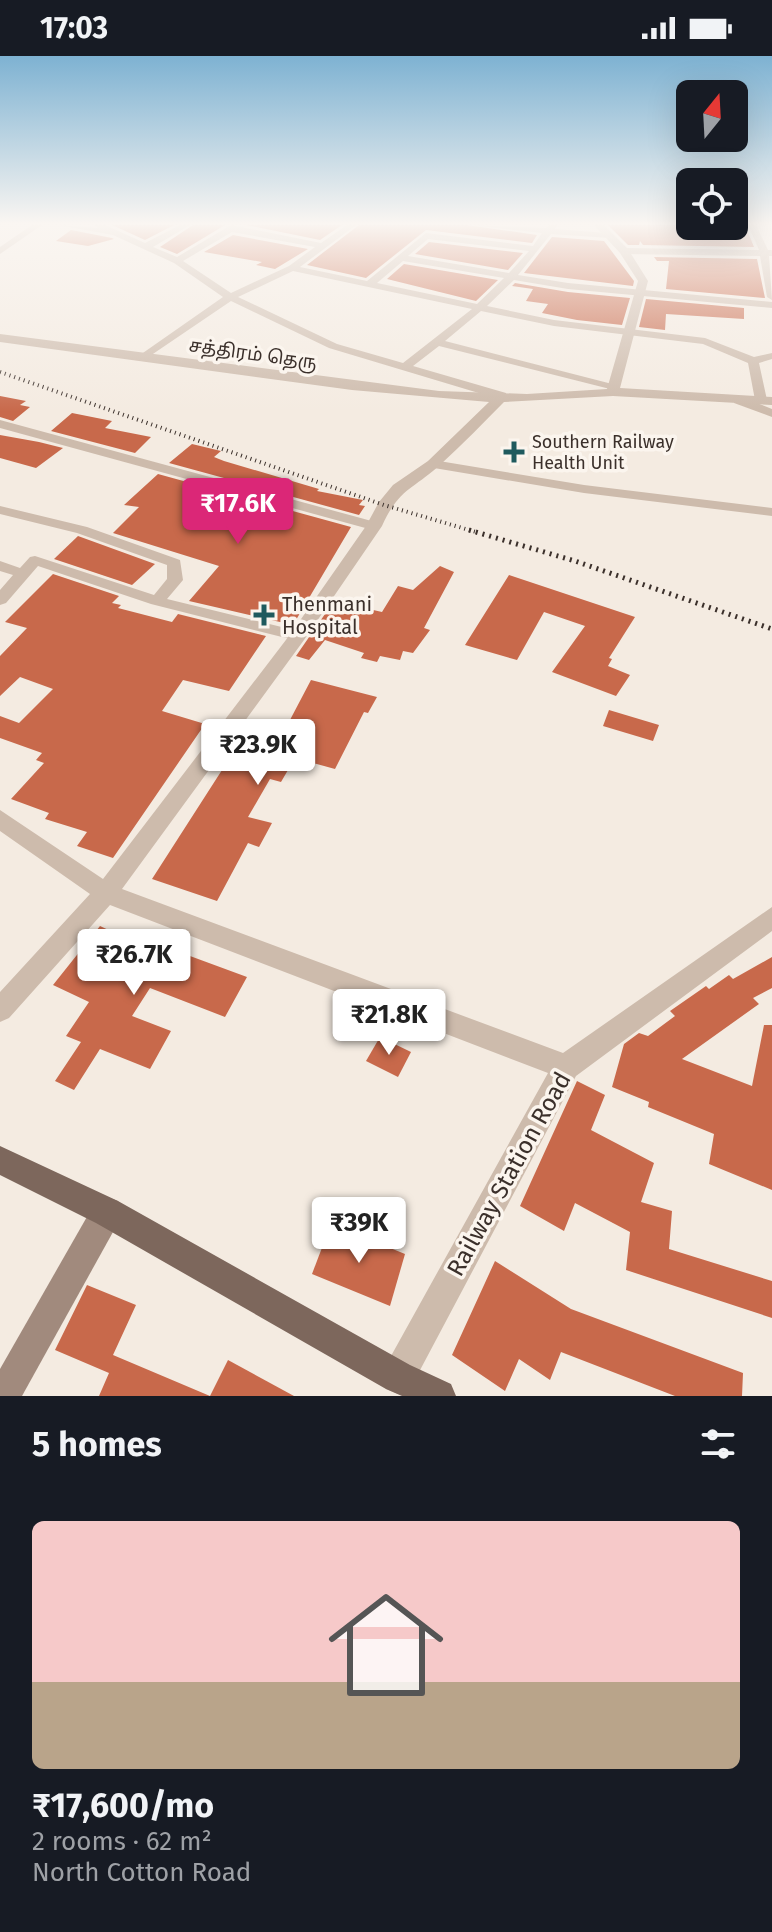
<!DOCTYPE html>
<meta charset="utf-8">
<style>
body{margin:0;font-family:"Fira Sans","Noto Sans Tamil",sans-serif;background:#20242c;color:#f1f3f6;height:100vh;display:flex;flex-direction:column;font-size:30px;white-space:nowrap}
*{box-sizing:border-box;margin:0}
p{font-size:26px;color:#9ea1a6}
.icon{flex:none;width:44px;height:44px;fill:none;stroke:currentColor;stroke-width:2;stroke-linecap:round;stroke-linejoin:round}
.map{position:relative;height:1340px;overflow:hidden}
.side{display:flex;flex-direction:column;background:#171b24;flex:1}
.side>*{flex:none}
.needle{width:52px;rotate:18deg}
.fabs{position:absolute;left:676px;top:24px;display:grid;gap:16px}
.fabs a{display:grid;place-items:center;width:72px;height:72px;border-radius:12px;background:#171b24;box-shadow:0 8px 32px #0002;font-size:40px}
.price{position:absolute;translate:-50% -68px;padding:0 18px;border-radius:8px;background:#fff;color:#222;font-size:26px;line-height:52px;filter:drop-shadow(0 2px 4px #0008)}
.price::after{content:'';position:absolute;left:50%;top:48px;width:24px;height:18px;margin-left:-12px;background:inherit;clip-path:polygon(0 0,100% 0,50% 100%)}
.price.active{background:#db2777;color:#fff}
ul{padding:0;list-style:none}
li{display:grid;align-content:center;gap:16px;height:424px;padding:0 32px}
li span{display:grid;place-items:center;height:248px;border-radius:12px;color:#555}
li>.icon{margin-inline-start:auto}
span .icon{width:144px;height:144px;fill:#fffc;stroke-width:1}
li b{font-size:34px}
h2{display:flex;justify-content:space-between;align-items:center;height:96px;padding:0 32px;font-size:34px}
.status{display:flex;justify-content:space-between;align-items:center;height:56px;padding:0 40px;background:#171b24;direction:ltr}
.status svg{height:22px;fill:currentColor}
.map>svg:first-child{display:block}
.building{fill:#c8694b}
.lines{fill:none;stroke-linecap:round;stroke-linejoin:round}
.minor{fill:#cdbbac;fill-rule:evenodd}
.tertiary{fill:#cdbbac;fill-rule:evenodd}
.secondary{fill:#a18a7d;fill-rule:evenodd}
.primary{fill:#7d675c;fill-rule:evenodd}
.rail-far1{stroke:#3b302b;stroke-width:4;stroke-dasharray:1 4;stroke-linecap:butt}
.rail{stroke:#3b302b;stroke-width:5;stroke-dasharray:2 5;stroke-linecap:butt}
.poi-dot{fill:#1f5a5e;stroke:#fbf5ee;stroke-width:3}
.labels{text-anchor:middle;stroke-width:7;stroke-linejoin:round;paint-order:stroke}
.far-street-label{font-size:18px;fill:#3b302b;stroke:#fbf5ee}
.far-poi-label{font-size:18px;fill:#3b302b;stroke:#fbf5ee;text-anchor:start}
.poi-label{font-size:20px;fill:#3b302b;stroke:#fbf5ee;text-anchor:start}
.near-street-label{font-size:24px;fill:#3b302b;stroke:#fbf5ee}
</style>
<div class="status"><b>17:03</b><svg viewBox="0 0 49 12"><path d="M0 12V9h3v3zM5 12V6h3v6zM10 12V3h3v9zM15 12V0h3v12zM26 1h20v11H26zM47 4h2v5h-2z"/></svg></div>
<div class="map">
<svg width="772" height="1340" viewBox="0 0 772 1340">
<rect width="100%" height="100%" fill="#f4ebe1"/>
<g class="building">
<path d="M112,169H174L145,184Z"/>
<path d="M193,169H225L177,198L160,191Z"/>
<path d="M246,169H342L320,184Z"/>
<path d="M359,169H467L537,179L532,187L426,174L366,222L307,209Z"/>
<path d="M608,169H745L754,191L643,189L640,185L639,189H628Z"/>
<path d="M71,174L112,182L114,183L88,190L56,185Z"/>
<path d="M233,179L308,193L275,213L256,209L262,206L204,196Z"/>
<path d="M552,181L604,185L634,225L633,230L524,217Z"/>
<path d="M429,186L523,197L508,214L415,198Z"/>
<path d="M654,201L757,203L765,242L666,233L669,205H657Z"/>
<path d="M404,208L498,224L476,245L387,223Z"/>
<path d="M515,227L568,236L630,242L622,269L577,264L542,257L548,248L526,245L533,233L512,230Z"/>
<path d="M646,243L744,252V263L666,258L665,274L639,271Z"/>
<path d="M0,340L26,345L20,349L30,351L13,365L0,361Z"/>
<path d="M72,357L112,365L105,372L151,381L135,397L51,375Z"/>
<path d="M0,379L39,386L63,392L36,412L0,402Z"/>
<path d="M192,388L221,395L214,401L224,405L319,433L317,435L363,444L359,449L365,450L359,459L169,407Z"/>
<path d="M158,418L351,471L293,569L189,545L219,510L113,477L139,451L124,449Z"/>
<path d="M78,480L155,508L132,529L54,503Z"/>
<path d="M440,510L454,516L424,572L430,574L413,597L403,595L400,604L380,600L377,606L361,602L364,597L325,584L309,604L296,600L334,545L382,556L398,530L413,534Z"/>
<path d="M53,518L119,540L112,547L121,549L118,552L172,566L178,558L266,580L229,635L183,624L162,655L205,668L113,802L77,790L87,776L45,763L49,757L11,743L44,707L36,704L42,697L0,682V660L19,667L53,633L20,621L0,640V600L27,572L5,566Z"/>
<path d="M509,519L635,561L609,602L612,603L608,610L630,619L616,640L552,616L585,570L544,556L517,604L465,589Z"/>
<path d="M311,624L377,641L368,657L364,656L335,713L295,702L281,726L270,723L248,761L272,767L259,791L248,787L217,845L152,823L249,672L281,681Z"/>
<path d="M609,654L659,669L653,685L603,670Z"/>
<path d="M100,870L130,884L133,879L247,921L225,961L150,932L132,960L171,975L150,1013L100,993L74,1034L55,1025L81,986L66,980L89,946L53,929Z"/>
<path d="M772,901V932L753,942L759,948L682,1003L752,1030L764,969H772V1134L709,1108L714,1078L648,1051L649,1046L612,1031L624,988L639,977L648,980L675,960L670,955L706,930L709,933L729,919L733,923Z"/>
<path d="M380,981L411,996L398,1021L366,1005Z"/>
<path d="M577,1025L605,1039L591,1074L654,1107L641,1146L672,1155L669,1193L772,1225V1262L626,1214L630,1176L575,1147L564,1175L520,1150Z"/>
<path d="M331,1168L405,1198L390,1250L312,1218Z"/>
<path d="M495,1205L571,1253L743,1317L742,1340H675L561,1296L550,1324L519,1303L505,1335L452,1299Z"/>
<path d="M87,1229L136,1249L113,1299L210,1340H99L109,1317L55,1294Z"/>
<path d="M228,1304L294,1340H210Z"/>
</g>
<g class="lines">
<g class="minor">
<path d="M32,169H42L0,198V191Z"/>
<path d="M58,169L98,172L94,169H105L145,187L180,169H190L153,191L177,201L231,169L321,187L347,169H356L300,211L367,225L426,177L533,190L542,177L470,169L546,172L549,169H557L555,173L607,177L610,182L551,178L518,219L568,227L772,246V252L568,233L514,224L487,250L554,264L705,282L754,301L772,297V303L759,307L767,344L761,348L755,344L748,307L703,288L554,270L481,255L445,285L620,330L614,334L439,290L413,310L506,337V343L502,344L329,292L231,245L144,304L140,303V299L223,241L174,207L113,179ZM232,176L315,191L289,210L231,237L183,205ZM428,183L529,195L509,217L408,200ZM403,205L504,222L477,248L377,227ZM293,215L472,253L403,307L337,288L238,241Z"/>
<path d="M748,169H756L768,194H772V200H769L772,244L767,241L760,200L624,198L619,195L624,192L759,194Z"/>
<path d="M734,341H742L772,353V361L734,347Z"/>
<path d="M0,364L379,467L381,470L374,474L369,473L0,372Z"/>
<path d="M433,404L584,429L772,452V460L584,437L428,411V405Z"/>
<path d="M0,450L87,471L180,504L183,524L167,543L298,575L306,580L298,585L151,548L38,510L6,547L0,549V534L13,519L0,515V505L20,512L30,501L35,500L154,539L167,523V509L77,477L0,458Z"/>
</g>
<path class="tertiary" d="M594,169H604L628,193L648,225L620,332L772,341V349L613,340L504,346C483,367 463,388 441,408C414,433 399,432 382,470L304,584L122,833L563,997L772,851V875L576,1020L410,1333L398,1338L386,1333L381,1321L386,1309L548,1017L110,849L9,962L0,966V936L90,838L0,775V754L103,823L292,576L366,470L379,446L393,429L428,405L489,346L352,334L0,286V278L439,335L527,338L607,333L638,225L620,197Z"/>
<path class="secondary" d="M107,1141L118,1145L122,1156L118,1167L22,1340H0V1313L96,1145Z"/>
<path class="primary" d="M0,1090L118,1145L410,1309L451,1328L456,1340H402L386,1333L96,1167L0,1119Z"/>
<path class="rail-far1" d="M0,316L384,449L476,476"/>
<path class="rail" d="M469,474L575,505L772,573"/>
</g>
<linearGradient id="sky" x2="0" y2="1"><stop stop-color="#7eb2d2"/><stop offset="0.47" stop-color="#faf6f2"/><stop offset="1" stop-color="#faf6f2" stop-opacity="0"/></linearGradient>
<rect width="772" height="356" fill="url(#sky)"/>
<g class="poi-dot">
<path d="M510 384h8v8h8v8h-8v8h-8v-8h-8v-8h8z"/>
<path d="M260 547h8v8h8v8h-8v8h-8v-8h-8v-8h8z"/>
</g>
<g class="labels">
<g class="far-street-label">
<text transform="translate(253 298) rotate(8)" y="6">சத்திரம் தெரு</text>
</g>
<g class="far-poi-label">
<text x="532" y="392">Southern Railway<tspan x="532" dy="21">Health Unit</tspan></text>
</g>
<g class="poi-label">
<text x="282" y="555">Thenmani<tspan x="282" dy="23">Hospital</tspan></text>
</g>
<g class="near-street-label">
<text transform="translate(509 1118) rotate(-61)" y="8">Railway Station Road</text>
</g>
</g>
</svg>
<div class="fabs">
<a><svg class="needle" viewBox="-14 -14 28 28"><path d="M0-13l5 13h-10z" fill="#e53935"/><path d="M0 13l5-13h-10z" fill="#9ea1a6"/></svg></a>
<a><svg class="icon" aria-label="locate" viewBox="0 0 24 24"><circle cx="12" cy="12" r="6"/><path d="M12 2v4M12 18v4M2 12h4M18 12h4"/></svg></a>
</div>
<b class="price active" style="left:238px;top:490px">₹17.6K</b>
<b class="price" style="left:258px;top:731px">₹23.9K</b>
<b class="price" style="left:134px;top:941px">₹26.7K</b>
<b class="price" style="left:389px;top:1001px">₹21.8K</b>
<b class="price" style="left:359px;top:1209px">₹39K</b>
</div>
<section class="side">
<h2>5 homes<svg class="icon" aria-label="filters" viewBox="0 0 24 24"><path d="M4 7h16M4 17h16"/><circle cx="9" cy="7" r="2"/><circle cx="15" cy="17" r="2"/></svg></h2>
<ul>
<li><span style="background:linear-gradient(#f6c9c9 65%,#b9a48a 0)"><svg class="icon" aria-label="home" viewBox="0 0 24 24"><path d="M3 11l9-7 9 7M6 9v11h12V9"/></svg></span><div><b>₹17,600/mo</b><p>2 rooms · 62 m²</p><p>North Cotton Road</p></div></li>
</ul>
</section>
